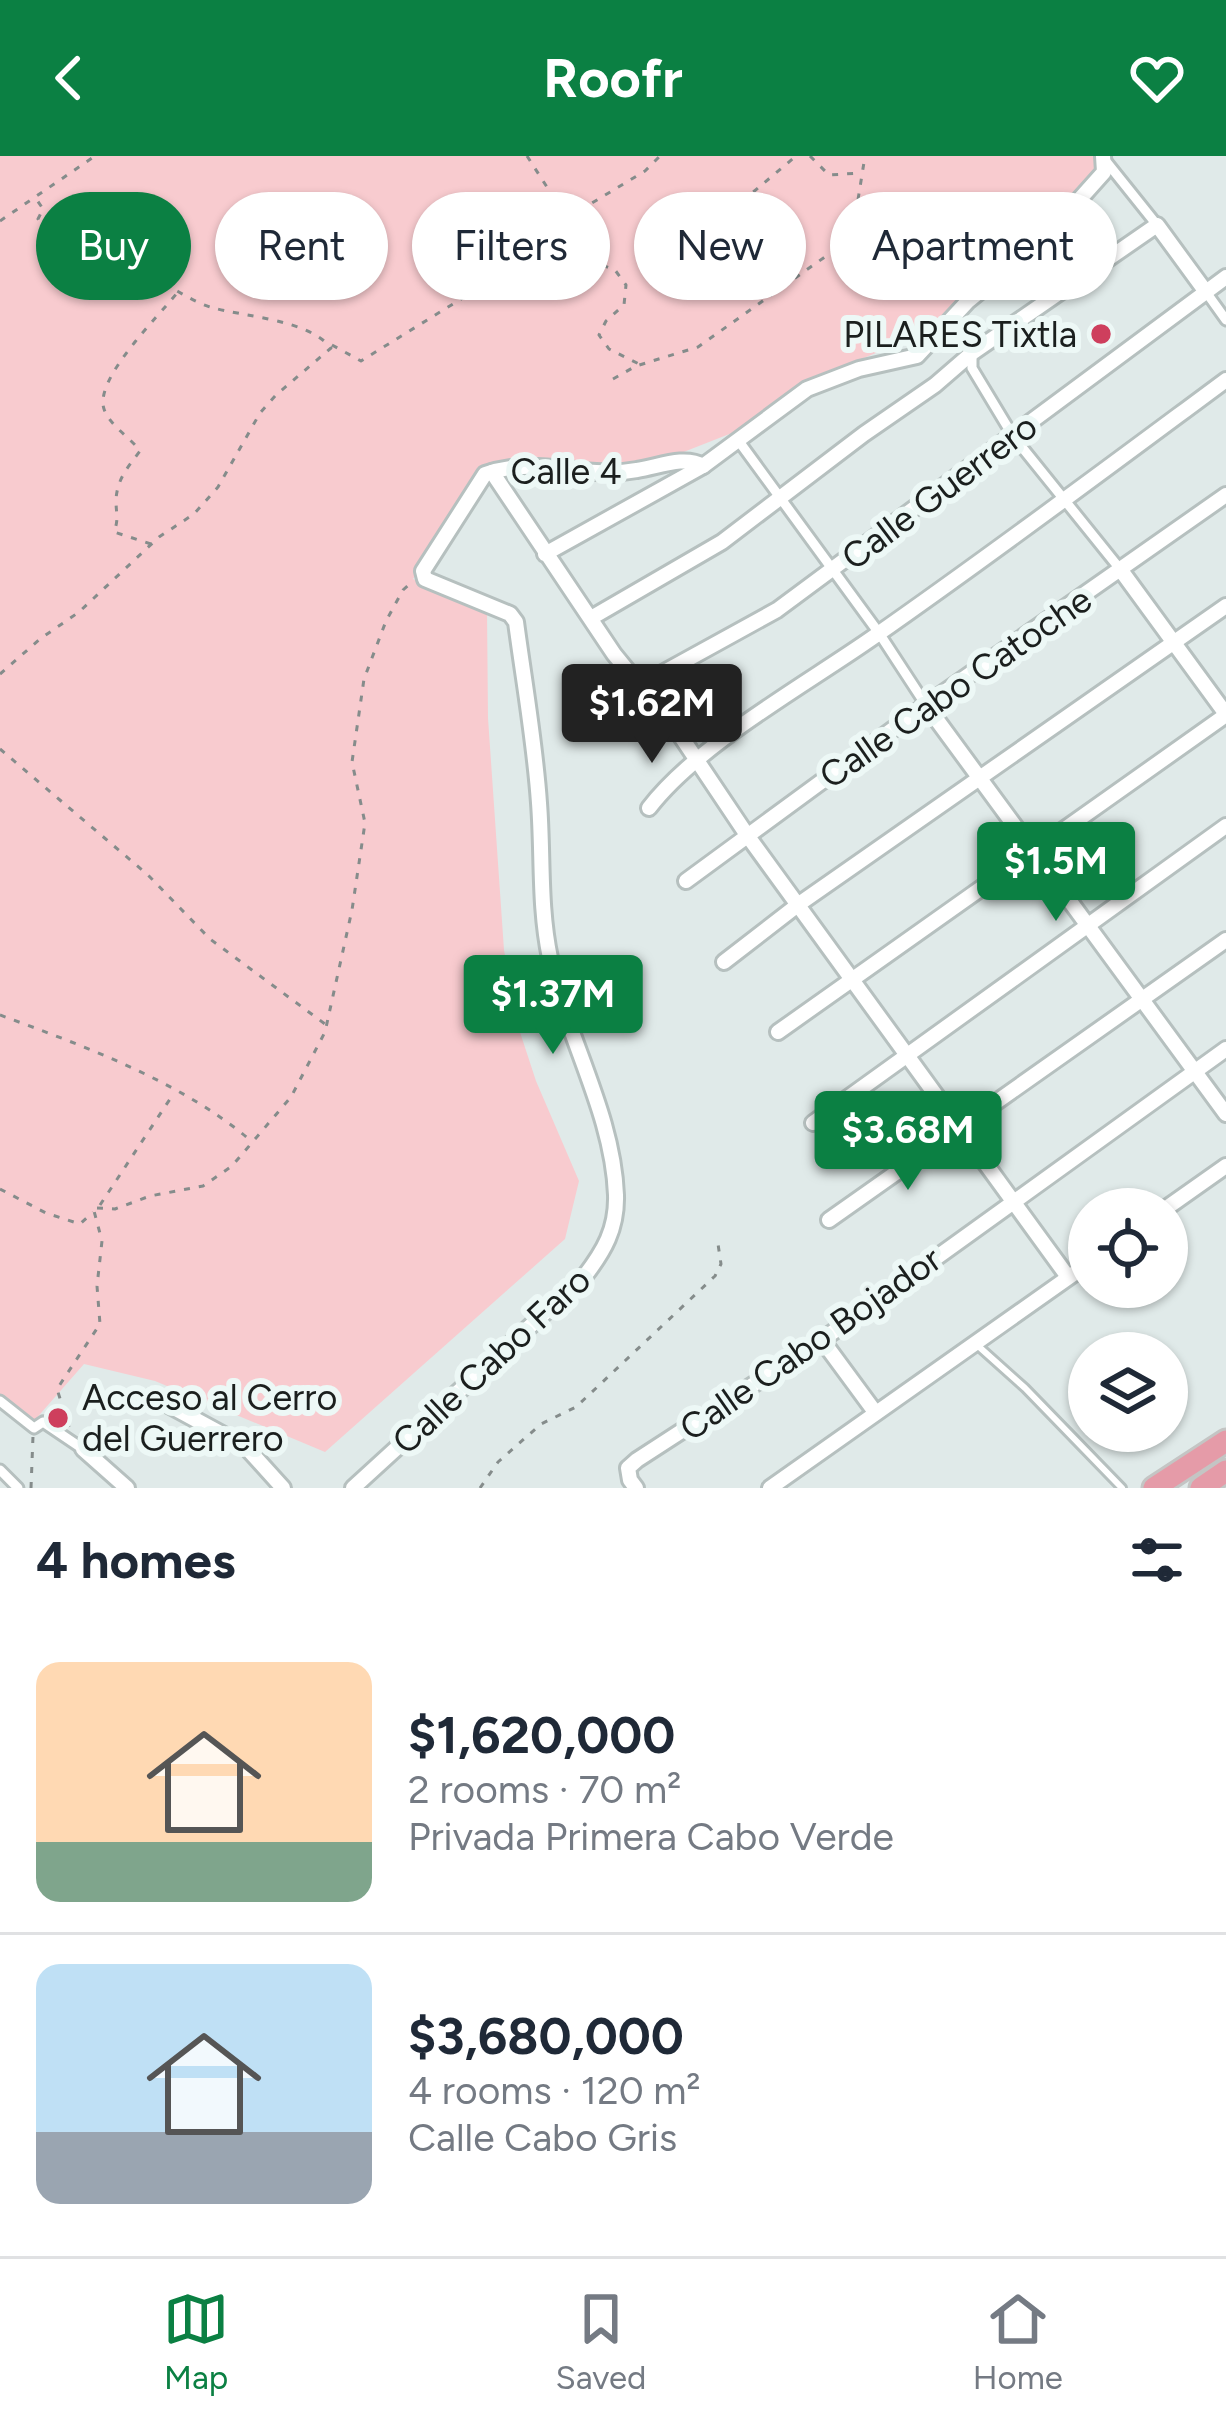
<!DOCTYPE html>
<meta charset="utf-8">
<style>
body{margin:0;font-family:Figtree,sans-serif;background:#f6f6f7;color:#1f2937;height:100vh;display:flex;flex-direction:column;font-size:45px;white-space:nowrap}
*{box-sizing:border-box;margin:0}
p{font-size:39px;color:#747a83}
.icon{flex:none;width:66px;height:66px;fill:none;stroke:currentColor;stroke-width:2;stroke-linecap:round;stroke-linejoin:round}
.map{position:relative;height:1332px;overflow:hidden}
.details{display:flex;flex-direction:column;background:#fff;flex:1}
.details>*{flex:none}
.hud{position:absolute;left:36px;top:36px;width:1155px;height:108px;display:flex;gap:24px}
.buttons{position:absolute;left:1068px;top:1032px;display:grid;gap:24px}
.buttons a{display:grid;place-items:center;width:120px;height:120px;border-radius:50%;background:#fff;box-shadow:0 3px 9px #0004;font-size:60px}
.price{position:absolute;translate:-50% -102px;padding:0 27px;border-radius:12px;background:#0b8043;color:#fff;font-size:39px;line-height:78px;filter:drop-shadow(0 3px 6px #0008)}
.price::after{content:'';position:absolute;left:50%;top:72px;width:36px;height:27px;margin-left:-18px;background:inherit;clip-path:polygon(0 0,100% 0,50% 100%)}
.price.current{background:#222;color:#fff}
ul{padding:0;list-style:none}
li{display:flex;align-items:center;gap:36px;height:300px;padding:0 36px}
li+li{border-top:3px solid #e0e1e3}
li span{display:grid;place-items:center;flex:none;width:336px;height:240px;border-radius:24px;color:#555}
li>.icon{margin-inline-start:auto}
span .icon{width:144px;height:144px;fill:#fffc;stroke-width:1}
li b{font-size:51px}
h2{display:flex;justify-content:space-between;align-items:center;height:144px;padding:0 36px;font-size:51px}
.chip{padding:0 42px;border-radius:54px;background:#fff;box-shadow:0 3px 9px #0004;font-size:42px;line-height:108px}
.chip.current{background:#0b8043;color:#fff}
header{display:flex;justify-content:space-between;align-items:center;height:156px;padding:0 36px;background:#0b8043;color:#fff;font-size:54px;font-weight:700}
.dock{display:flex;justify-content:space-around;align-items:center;height:168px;border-top:3px solid #e0e1e3;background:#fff;font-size:33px;color:#747a83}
.dock a{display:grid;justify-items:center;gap:6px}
.dock .current{color:#0b8043}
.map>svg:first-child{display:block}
.green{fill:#f8cbcf}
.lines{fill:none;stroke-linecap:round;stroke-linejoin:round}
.service-casing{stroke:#b6c0bf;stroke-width:12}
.pedestrian-casing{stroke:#b6c0bf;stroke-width:15}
.minor-casing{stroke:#b6c0bf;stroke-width:20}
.primary-casing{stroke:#c4c5c4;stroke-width:27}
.path{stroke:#858c8b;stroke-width:3;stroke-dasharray:6 9;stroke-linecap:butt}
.service{stroke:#fff;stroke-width:6}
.pedestrian{stroke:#fff;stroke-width:9}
.minor{stroke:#fff;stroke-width:14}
.primary{stroke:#e59ba8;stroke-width:21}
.poi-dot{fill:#ce3f5d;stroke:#edf8f6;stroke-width:4.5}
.labels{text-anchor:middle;stroke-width:12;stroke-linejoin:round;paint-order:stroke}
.poi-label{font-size:36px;fill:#1b1f1e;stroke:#edf8f6;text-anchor:end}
.street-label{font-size:36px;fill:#1b1f1e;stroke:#edf8f6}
</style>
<header><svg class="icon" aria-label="back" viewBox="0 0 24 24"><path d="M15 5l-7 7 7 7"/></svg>Roofr<svg class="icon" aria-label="heart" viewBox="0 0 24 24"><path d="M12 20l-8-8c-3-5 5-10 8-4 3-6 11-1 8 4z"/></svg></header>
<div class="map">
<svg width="1226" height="1332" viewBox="0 0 1226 1332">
<rect width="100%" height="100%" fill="#e0eae9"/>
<path class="green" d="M0,0H1098L1101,11L1045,78L946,161L895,189L811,224L737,275L648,310L489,311L413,423L487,455L488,562L504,794L517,867L536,925L579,1025L565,1083L325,1296L155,1225L84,1208L34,1265L0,1240Z"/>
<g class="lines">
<defs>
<path id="service" d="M977,1189L1025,1232L1122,1332"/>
<g id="pedestrian">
<path d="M1105,4L1157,69"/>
<path d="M1206,136L1226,164"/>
<path d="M948,167L972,197V212L1013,280L1120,413"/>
<path d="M738,284L879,477L926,549"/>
<path d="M0,1245L34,1272L43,1266L83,1293"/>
<path d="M0,1314L18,1332"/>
</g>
<g id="minor">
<path d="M492,316L614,498L680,579L747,679L1068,1121"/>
<path d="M545,398L703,310L807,233L859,213L917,200L968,145L1045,82L1104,16L1103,0"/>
<path d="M1120,413L1226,558"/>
<path d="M591,462L722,386L864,278L935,229L972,197L1157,69L1206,136"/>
<path d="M639,530L777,454L1226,121"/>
<path d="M926,549L1226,958"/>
<path d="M608,559L630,519"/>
<path d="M649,652C698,588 807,528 875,480C994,397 1110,310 1226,224"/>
<path d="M686,725L926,549L1226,339"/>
<path d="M724,806L799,748L1226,450"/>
<path d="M778,876L1226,559"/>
<path d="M813,967L1226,670"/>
<path d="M1165,1053L1226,1010"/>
<path d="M829,1064L1226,784"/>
<path d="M822,1184L875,1256"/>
<path d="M152,1240L246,1291L283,1332"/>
<path d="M83,1293L127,1332"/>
<path d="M353,1332L584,1121C604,1095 617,1073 616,1039C613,957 566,881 550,802C539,750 543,699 539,647C535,587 524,526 516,466L510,458L425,423L423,415L485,318C540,299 583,324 637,314C658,311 684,299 703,310"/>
<path d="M636,1332L630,1324L628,1312L637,1304L822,1184L1226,893"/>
<path d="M770,1332L1089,1107"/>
</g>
<g id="primary">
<path d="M1154,1332L1226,1285"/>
<path d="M1201,1332L1226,1315"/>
</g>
</defs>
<use href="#service" class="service-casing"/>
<use href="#pedestrian" class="pedestrian-casing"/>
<use href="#minor" class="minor-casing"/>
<use href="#primary" class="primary-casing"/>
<g class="path">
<path d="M527,0L574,73L591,89L597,107L615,114L626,129L624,149L606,165L599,179L609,193L639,208"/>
<path d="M810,0L829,19L860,17"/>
<path d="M0,65L95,0"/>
<path d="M650,123L796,0"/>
<path d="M332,189L361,205L474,135L500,109L514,104L552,71L645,15L660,0"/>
<path d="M613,223L636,210L698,191L836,93L857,50L865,0"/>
<path d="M151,388L114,376C119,363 116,358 116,344C117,323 128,311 140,295C130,281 110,270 104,253C94,223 158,161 177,137"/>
<path d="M0,518L40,483L79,456L159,381L194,358L218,331L260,257L276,239L331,192C308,163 244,161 210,151C189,144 171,130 151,121C114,105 59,101 38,63L43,53L35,41"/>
<path d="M0,593L148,719L210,783L325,868"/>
<path d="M0,859C84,890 182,926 250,984"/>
<path d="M0,1033L46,1057L80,1068L93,1056"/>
<path d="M100,1049L174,937"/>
<path d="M97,1052L115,1053L150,1040L203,1030L232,1010L291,941L325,876L352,754L365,667L352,606L364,523L386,465L403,434L413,425"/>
<path d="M69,1271L57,1233L100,1168L97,1130L102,1085L94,1055"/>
<path d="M31,1332L33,1280"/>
<path d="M480,1332L498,1306L541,1268L576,1251L715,1120L721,1108L718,1088"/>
</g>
<use href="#service" class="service"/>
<use href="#pedestrian" class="pedestrian"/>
<use href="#minor" class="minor"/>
<use href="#primary" class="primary"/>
</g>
<g class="poi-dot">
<circle cx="1101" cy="178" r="12"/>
<circle cx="58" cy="1262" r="12"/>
</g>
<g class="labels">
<g class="poi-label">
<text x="1077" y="191">PILARES Tixtla</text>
<text x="82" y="1254" text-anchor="start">Acceso al Cerro<tspan x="82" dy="41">del Guerrero</tspan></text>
</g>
<g class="street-label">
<text x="566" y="328">Calle 4</text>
<text transform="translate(939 335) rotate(-37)" y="13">Calle Guerrero</text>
<text transform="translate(955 531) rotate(-35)" y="13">Calle Cabo Catoche</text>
<text transform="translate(810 1187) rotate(-35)" y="13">Calle Cabo Bojador</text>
<text transform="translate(491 1204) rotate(-43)" y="13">Calle Cabo Faro</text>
</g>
</g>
</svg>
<div class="buttons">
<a><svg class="icon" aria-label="locate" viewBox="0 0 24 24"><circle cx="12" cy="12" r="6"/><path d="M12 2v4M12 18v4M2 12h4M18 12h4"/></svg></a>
<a><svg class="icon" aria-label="layers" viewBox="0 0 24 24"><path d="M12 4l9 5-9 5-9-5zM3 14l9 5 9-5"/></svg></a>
</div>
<b class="price current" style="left:652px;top:610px">$1.62M</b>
<b class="price" style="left:1056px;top:768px">$1.5M</b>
<b class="price" style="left:553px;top:901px">$1.37M</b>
<b class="price" style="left:908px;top:1037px">$3.68M</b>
<div class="hud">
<a class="chip current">Buy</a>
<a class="chip">Rent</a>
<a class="chip">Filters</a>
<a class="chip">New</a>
<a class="chip">Apartment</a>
</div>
</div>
<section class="details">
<h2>4 homes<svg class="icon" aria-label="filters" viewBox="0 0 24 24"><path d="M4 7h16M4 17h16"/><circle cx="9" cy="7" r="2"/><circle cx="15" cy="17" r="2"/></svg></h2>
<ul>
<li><span style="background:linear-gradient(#ffd9b3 75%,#7fa58c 0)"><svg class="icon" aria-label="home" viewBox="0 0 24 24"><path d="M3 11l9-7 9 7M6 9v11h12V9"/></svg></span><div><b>$1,620,000</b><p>2 rooms · 70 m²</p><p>Privada Primera Cabo Verde</p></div></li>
<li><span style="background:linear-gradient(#bfe0f5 70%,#9aa5b1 0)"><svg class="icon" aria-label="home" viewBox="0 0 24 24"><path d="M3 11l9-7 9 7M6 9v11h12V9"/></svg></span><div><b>$3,680,000</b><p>4 rooms · 120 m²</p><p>Calle Cabo Gris</p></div></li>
</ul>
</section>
<nav class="dock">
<a class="current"><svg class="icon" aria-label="map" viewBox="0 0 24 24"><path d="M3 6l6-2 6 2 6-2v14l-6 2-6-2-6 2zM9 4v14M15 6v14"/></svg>Map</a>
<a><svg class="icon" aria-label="saved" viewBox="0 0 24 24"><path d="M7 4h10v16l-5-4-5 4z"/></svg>Saved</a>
<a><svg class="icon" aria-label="home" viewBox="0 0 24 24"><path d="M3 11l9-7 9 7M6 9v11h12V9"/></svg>Home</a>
</nav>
